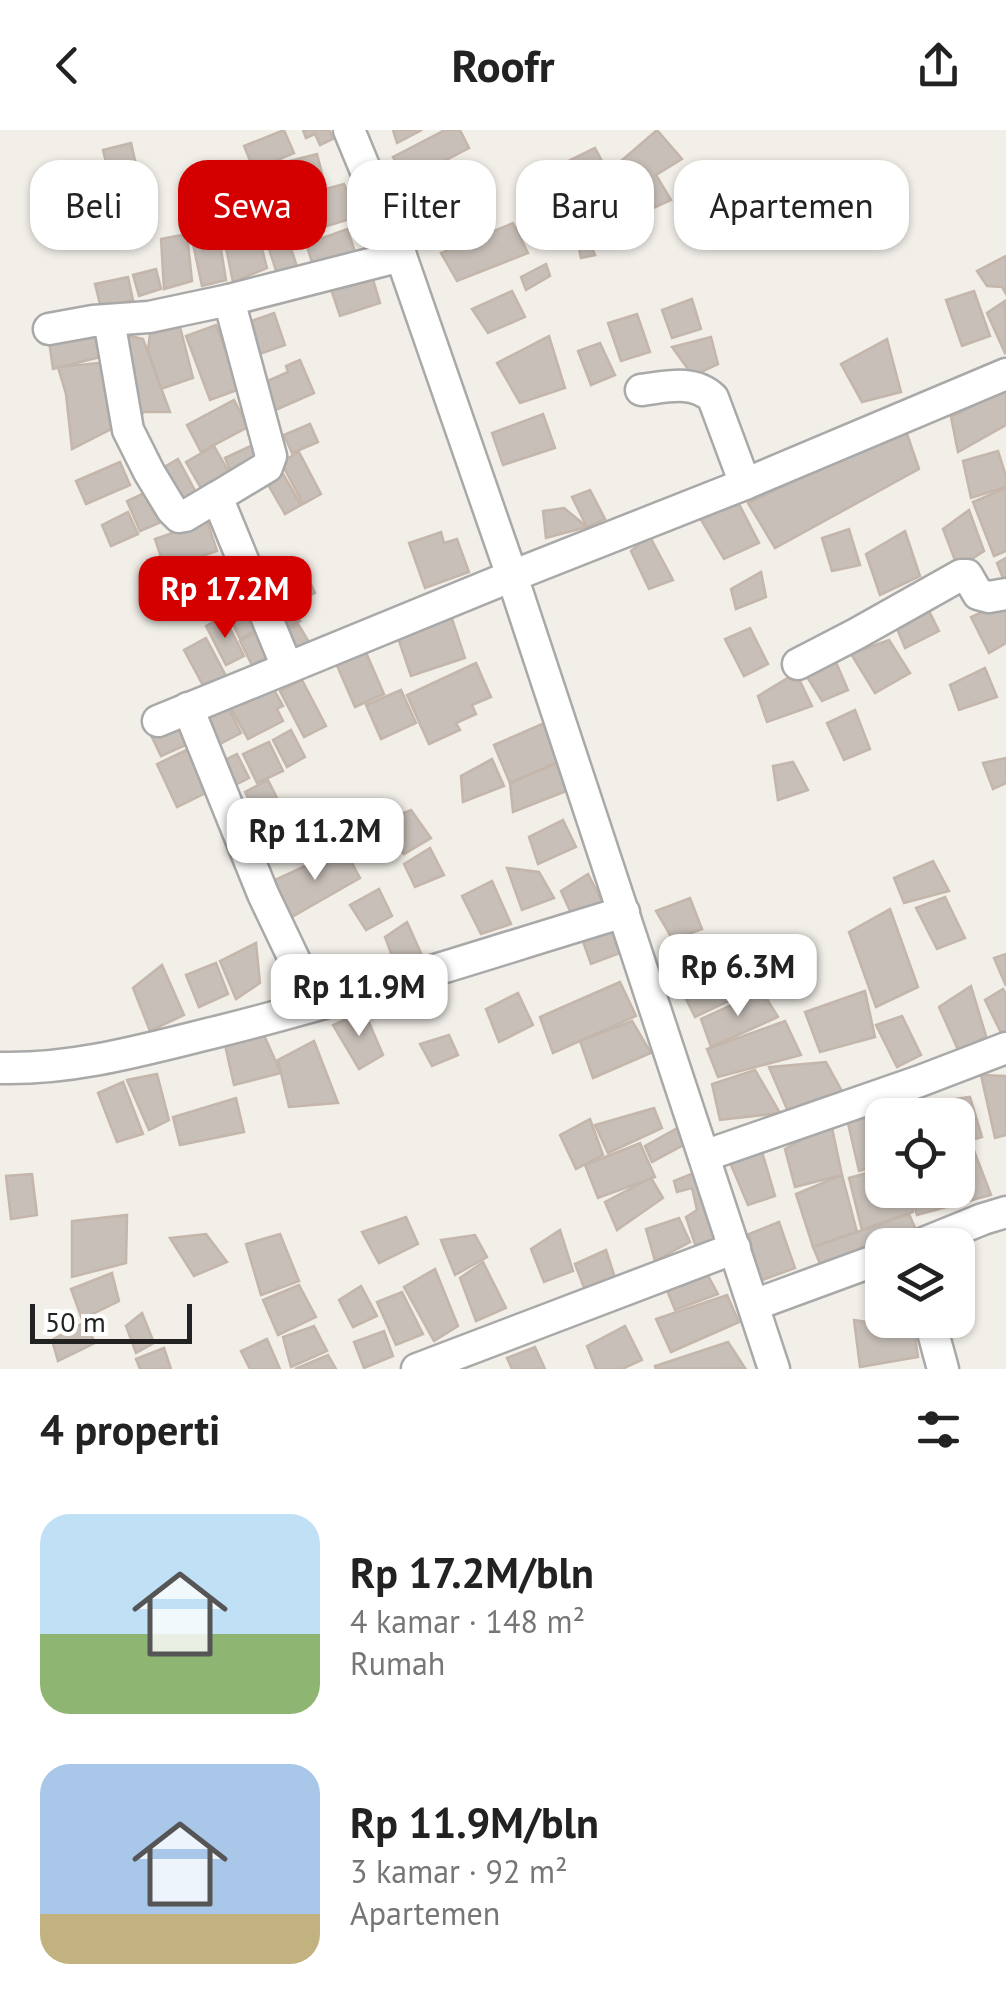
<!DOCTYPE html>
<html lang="id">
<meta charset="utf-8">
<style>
body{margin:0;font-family:"PT Sans",sans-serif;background:#f6f6f6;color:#222;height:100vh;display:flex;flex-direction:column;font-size:38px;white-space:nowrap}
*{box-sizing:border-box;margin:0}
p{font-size:32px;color:#767676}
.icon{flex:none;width:55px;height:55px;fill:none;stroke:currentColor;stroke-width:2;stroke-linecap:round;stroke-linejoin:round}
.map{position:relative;height:1239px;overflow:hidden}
.panel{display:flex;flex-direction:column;background:#fff;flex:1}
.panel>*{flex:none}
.top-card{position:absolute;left:30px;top:30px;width:948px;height:90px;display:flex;gap:20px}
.controls{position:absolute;left:865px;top:968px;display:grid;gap:20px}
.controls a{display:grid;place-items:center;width:110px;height:110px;border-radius:20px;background:#fff;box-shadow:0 2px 8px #0004;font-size:50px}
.scale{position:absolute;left:30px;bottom:25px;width:162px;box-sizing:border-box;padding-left:10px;border:5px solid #222;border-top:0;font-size:28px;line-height:35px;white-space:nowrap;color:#222;-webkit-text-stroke:8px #fff;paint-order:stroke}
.price{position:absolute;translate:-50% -85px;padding:0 22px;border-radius:20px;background:#fff;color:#222;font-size:32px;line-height:65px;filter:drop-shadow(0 2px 5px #0008)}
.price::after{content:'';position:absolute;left:50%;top:60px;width:30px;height:22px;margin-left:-15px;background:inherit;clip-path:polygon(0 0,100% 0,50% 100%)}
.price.active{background:#d40000;color:#fff}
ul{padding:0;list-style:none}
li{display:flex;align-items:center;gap:30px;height:250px;padding:0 40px}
li span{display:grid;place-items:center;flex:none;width:280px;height:200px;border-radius:30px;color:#555}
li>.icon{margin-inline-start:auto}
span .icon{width:120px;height:120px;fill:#fffc;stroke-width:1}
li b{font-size:42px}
h2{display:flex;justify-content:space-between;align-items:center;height:120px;padding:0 40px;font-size:42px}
.tag{padding:0 35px;border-radius:30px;background:#fff;box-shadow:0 2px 8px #0004;font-size:35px;line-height:90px}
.tag.active{background:#d40000;color:#fff}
header{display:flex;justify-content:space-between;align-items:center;height:130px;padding:0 40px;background:#fff;font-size:45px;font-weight:700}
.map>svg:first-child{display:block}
.building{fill:#c7bfb8;stroke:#c4b6ab;stroke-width:2.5}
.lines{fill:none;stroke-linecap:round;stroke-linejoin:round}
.minor-casing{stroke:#a9a9a9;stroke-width:35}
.minor{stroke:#fff;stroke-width:30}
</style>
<header><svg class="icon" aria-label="back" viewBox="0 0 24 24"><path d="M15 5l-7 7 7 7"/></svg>Roofr<svg class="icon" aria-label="share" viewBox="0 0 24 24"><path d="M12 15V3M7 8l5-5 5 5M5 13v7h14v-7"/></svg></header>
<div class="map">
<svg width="1006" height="1239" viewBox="0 0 1006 1239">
<rect width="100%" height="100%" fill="#f2efe9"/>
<g class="building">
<path d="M284,0L294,23L254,40L244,16Z"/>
<path d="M303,0H329L333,9L320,15L315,4L306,8Z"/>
<path d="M393,0H422L397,13Z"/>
<path d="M445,0H460L469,18L406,51L393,27Z"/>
<path d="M657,0L682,29L656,45L671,70L649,80L621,31Z"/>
<path d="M131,13L139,47L111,53L103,20Z"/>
<path d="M595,18L609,44L567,65L556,37Z"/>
<path d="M317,24L323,47L287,56L282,33Z"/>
<path d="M448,33L462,57L425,76L415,53Z"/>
<path d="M243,49L252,85L217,95L207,55Z"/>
<path d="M344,54L357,87L287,108L274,73Z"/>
<path d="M621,57L631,85L592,101L581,74Z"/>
<path d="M255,92L267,138L233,152L222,98Z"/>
<path d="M513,93L528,123L457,151L441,123Z"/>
<path d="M217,95L226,150L202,156L190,100Z"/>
<path d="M347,99L357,127L315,141L306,114Z"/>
<path d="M586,102L595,125L581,128L576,105Z"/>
<path d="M187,104L192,151L164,159L161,109Z"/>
<path d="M289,112L299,143L279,150L269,119Z"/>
<path d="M1006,126V164L1002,157L987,156L977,141Z"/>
<path d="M546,134L550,146L526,160L521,147Z"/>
<path d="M156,139L161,159L139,166L133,145Z"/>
<path d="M372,146L380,173L340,186L331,159Z"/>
<path d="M128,147L133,170L101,178L95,154Z"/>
<path d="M512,161L525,187L488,203L472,179Z"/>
<path d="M974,161L990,206L962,216L946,170Z"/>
<path d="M692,169L701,199L672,208L662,180Z"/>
<path d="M1005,171L1006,222L1005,223L987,183Z"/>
<path d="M274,183L285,215L257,225L246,193Z"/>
<path d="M637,184L650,222L621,231L608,193Z"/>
<path d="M103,195L108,225L53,239L48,204Z"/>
<path d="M216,195L240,259L210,270L186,206Z"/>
<path d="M180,197L193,248L161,259L148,220L150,204Z"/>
<path d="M131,206L143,209L170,282H144L133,293L117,208Z"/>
<path d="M549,206L565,258L520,273L497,233Z"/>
<path d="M711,207L718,234L693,246L672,217Z"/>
<path d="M887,209L901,262L862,272L841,234Z"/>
<path d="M600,213L615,245L591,255L578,221Z"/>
<path d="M300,230L314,263L273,281L261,254L288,242L286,236Z"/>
<path d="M108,232L121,294L72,319L66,264L58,237Z"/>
<path d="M1006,259V295L958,322L951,287Z"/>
<path d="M234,270L248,297L201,322L187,295Z"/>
<path d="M543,284L555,318L503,335L492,303Z"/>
<path d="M310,294L318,312L292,323L284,305Z"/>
<path d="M905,298L919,339L775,418L748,373Z"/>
<path d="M253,315L262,334L233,347L225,328Z"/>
<path d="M214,316L230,344L202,360L186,332Z"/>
<path d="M998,321L1006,346V357L971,368L963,331Z"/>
<path d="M299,322L321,364L303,374L281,332Z"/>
<path d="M178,329L198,366L178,378L156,342Z"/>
<path d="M120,332L130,355L86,374L76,351Z"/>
<path d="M279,337L301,375L285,384L263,346Z"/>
<path d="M155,358L168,389L140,401L127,371Z"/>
<path d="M1006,358V421L994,426L973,372Z"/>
<path d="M590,360L605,389L587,397L572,367Z"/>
<path d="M739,374L759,413L724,429L700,388Z"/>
<path d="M564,378L587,397L546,408L543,381Z"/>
<path d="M969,380L984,421L958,438L943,399Z"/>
<path d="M128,382L138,404L111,416L102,395Z"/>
<path d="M207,391L217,421L165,439L155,409Z"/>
<path d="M849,399L860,435L832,441L822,408Z"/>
<path d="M905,401L920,446L880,465L866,424Z"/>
<path d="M441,402L444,413L457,409L469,442L425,458L409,413Z"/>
<path d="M649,405L673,450L649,459L631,421Z"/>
<path d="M1006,428V456L997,433Z"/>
<path d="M304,440L315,463L294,473L283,451Z"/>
<path d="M761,442L766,467L736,479L731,459Z"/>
<path d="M240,450L246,469L219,478L212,459Z"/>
<path d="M924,471L939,501L905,518L896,496Z"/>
<path d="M290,472L300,491L279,502L269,483Z"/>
<path d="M1003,472L1006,481V513L989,523L971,487Z"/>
<path d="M258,479L266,495L240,509L232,492Z"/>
<path d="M224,486L244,526L226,535L206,496Z"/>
<path d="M451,486L465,528L411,546L397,505Z"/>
<path d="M298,494L312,517L292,530L278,506Z"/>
<path d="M750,498L768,534L744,546L725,509Z"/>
<path d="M263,499L276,523L252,535L240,511Z"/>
<path d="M206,508L227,548L205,559L184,520Z"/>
<path d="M889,510L910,543L875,563L851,524Z"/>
<path d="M364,518L384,564L355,577L335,531Z"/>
<path d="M832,523L848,560L822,571L801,537Z"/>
<path d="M476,533L491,567L472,575L476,584L456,593L460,600L429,614L407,565Z"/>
<path d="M985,538L997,567L959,580L950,555Z"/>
<path d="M796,543L812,576L767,592L758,566Z"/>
<path d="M302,550L326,596L304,607L280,561Z"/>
<path d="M269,551L283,576L277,579L283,591L248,609L228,573Z"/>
<path d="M401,560L416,593L381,609L366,575Z"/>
<path d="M227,575L241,603L216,616L201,588Z"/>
<path d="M855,580L870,619L844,630L827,593Z"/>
<path d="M179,589L190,613L161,626L150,603Z"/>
<path d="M549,591L561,631L510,653L494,615Z"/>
<path d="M291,600L305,627L287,637L273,610Z"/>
<path d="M269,612L283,641L257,653L243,624Z"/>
<path d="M195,616L216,658L177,677L157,634Z"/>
<path d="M237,624L249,648L229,658L217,634Z"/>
<path d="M1006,628V653L993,659L983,633Z"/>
<path d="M492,629L504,656L463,672L461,646Z"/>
<path d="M561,631L569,660L513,682L510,653Z"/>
<path d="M793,632L808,660L778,670L773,636Z"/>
<path d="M268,650L284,682L262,694L245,662Z"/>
<path d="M411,680L431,708L404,724L379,693Z"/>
<path d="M563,690L576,717L538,734L529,707Z"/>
<path d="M344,718L360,748L283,792L275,750Z"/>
<path d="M430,718L444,745L415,757L404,734Z"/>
<path d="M933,731L949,761L904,773L894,748Z"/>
<path d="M507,738L539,742L554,768L522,780Z"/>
<path d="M588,744L607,781L575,792L561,761Z"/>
<path d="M492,751L511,794L481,804L462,766Z"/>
<path d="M379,759L392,786L366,800L350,775Z"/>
<path d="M945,767L965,808L937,819L916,778Z"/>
<path d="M690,768L702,799L673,810L656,781Z"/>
<path d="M890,779L918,857L876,877L849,802Z"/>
<path d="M407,792L424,830L398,842L385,807Z"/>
<path d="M610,795L620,823L591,834L581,806Z"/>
<path d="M256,813L260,853L236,869L220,831Z"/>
<path d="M1006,824V856L994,828Z"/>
<path d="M216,833L228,864L199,877L186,845Z"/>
<path d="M162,835L184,885L150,901L133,858Z"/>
<path d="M747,837L758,857L695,887L684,865Z"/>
<path d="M620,852L636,886L553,923L540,887Z"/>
<path d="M971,856L986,906L959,922L939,877Z"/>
<path d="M1003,859L1006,864V905L1003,907L985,870Z"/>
<path d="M762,861L778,887L711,917L701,889Z"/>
<path d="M865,861L875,907L820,922L805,882Z"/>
<path d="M518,863L533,895L499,912L486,879Z"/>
<path d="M364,881L383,925L359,939L333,895Z"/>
<path d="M902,886L921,925L897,937L876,895Z"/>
<path d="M632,891L651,923L593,948L580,911Z"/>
<path d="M785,891L801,925L718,947L707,919Z"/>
<path d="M262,901L281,943L234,955L225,915Z"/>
<path d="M449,905L458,925L432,936L420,914Z"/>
<path d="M314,911L338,973L289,977L278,930Z"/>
<path d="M826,932L843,963L790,986L769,937Z"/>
<path d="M755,940L780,983L720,990L712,954Z"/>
<path d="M157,944L169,990L149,1000L127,950Z"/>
<path d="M981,945L1006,946V1005L995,1008Z"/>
<path d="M123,952L143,1004L117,1012L98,963Z"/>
<path d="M970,967L982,1007L958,1014V985H924L919,974Z"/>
<path d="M236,968L244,1002L180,1015L173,987Z"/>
<path d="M912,972L917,985H882V1034L859,1041L848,993Z"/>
<path d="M654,978L662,998L608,1023L595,995Z"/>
<path d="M590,989L603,1025L576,1039L560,1005Z"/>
<path d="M831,993L842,1045L795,1057L785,1019Z"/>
<path d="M683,995L687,1013L652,1032L645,1016Z"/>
<path d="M640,1013L655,1047L598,1068L585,1035Z"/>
<path d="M760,1015L775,1066L748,1075L729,1030Z"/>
<path d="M973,1018L991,1065L917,1085L910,1060H958V1021Z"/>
<path d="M882,1039V1060H909L913,1082L862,1100L849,1048Z"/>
<path d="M694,1043L716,1116L698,1123L686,1087L697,1080L692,1058L677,1062L674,1051Z"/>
<path d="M32,1044L37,1085L11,1089L6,1046Z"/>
<path d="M842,1045L857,1102L813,1117L796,1064Z"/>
<path d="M651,1048L663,1068L617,1100L605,1072Z"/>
<path d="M909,1084L920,1109L906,1115H882L826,1148L813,1117Z"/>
<path d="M127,1085L126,1133L72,1147V1091Z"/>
<path d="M406,1087L418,1114L379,1133L362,1102Z"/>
<path d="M679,1088L690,1112L655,1131L646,1099Z"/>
<path d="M779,1092L795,1138L757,1152L749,1104Z"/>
<path d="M560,1100L573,1141L544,1152L531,1119Z"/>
<path d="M206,1104L227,1132L194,1146L170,1108Z"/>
<path d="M280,1104L299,1151L261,1165L246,1114Z"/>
<path d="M475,1105L487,1127L455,1145L441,1110Z"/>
<path d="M606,1120L617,1154L588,1168L575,1134Z"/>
<path d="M483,1132L506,1178L476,1191L460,1148Z"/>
<path d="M958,1133L967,1150L958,1156Z"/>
<path d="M435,1139L458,1196L434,1211L404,1157Z"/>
<path d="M706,1142L718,1164L675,1180L666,1158Z"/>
<path d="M112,1143L119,1171L82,1189L71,1159Z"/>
<path d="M882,1145V1169L872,1170L871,1148Z"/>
<path d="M299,1155L316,1187L278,1205L263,1170Z"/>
<path d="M361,1156L377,1186L353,1197L339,1170Z"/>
<path d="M402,1162L423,1204L396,1215L377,1172Z"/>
<path d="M727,1165L739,1192L671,1222L656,1189Z"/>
<path d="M142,1183L154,1213L136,1223L126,1196Z"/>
<path d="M854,1190L914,1199L918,1227L860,1237Z"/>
<path d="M85,1192L95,1213L58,1231L52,1210Z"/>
<path d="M314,1196L327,1221L291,1237L283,1207Z"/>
<path d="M625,1196L642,1230L622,1239H596L587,1216Z"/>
<path d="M384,1201L393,1226L364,1238L354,1212Z"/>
<path d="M267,1209L280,1239H250L241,1221Z"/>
<path d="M728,1212L745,1238L656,1239L655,1236Z"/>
<path d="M535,1217L545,1239H512L507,1228Z"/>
<path d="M164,1218L171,1239H140L136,1229Z"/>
<path d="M328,1225L336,1239H295Z"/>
</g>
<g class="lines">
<defs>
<g id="minor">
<path d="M349,0L401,126L512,446L774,1239"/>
<path d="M229,170L271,326L267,337L217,367L287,537"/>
<path d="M109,190L128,300L149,342L172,380L179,387L185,386L217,367"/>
<path d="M49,199L93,191L149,187L229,170L401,126"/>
<path d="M641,260C666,257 693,249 713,268L745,354"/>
<path d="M798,534L856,504L961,445H967L978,464L989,467L1006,464"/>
<path d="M188,578L263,764L316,875"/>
<path d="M158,591L512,446L745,354L1006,244"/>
<path d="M0,938C76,940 150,918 224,900C359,866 491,822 624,782"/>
<path d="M704,1026L920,951L1006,918"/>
<path d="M919,1115L983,1089L1006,1082"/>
<path d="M754,1175L882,1128"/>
<path d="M931,1195L943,1239"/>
<path d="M417,1239L735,1118"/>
</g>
</defs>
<use href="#minor" class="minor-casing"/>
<use href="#minor" class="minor"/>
</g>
</svg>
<div class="controls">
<a><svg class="icon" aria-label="locate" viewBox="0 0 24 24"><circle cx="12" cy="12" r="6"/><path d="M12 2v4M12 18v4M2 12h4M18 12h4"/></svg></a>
<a><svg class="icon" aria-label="layers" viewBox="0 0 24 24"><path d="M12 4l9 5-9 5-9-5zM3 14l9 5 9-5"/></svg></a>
</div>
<div class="scale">50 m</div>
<b class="price active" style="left:225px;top:511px">Rp 17.2M</b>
<b class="price" style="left:315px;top:753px">Rp 11.2M</b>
<b class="price" style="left:738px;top:889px">Rp 6.3M</b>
<b class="price" style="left:359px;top:909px">Rp 11.9M</b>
<div class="top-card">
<a class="tag">Beli</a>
<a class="tag active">Sewa</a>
<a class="tag">Filter</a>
<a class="tag">Baru</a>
<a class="tag">Apartemen</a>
</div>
</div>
<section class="panel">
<h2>4 properti<svg class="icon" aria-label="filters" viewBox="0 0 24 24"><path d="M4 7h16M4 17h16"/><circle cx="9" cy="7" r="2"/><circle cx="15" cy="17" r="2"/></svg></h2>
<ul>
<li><span style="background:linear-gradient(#bfe0f5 60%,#8fb573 0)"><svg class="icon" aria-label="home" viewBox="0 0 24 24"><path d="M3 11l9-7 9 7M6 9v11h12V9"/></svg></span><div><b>Rp 17.2M/bln</b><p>4 kamar · 148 m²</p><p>Rumah</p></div></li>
<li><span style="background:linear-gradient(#a9c7e8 75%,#c2b280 0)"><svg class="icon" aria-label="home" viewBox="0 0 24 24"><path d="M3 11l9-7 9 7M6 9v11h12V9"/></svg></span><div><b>Rp 11.9M/bln</b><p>3 kamar · 92 m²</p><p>Apartemen</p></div></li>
</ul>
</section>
